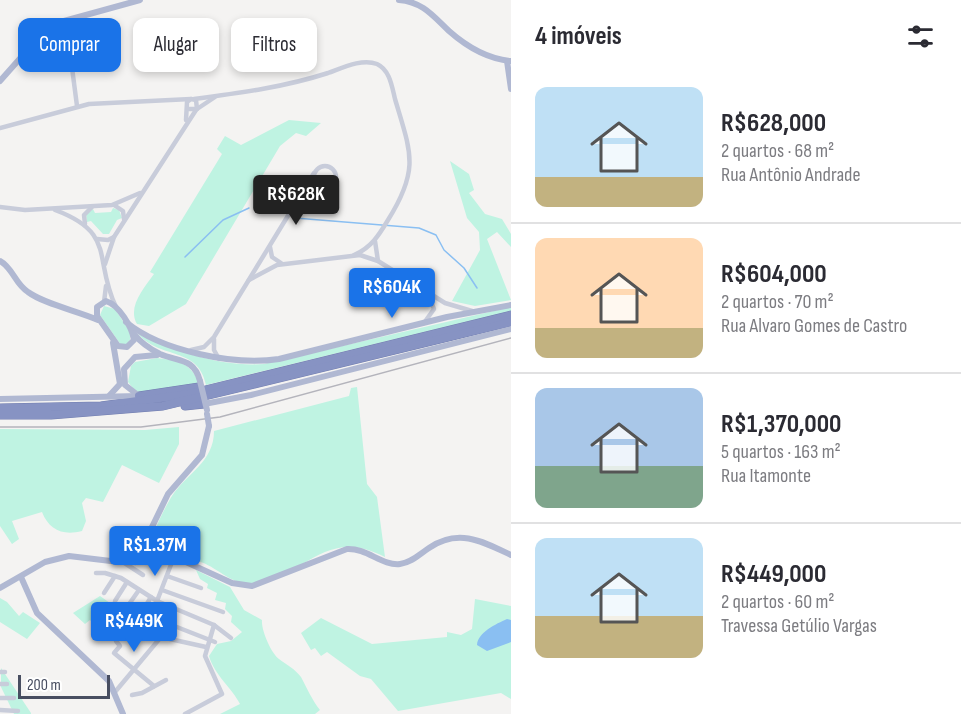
<!DOCTYPE html>
<html lang="pt">
<meta charset="utf-8">
<style>
body{margin:0;font-family:"Sofia Sans Condensed",sans-serif;background:#f2f2f3;color:#2b2b33;height:100vh;display:flex;flex-direction:column;font-size:22px;white-space:nowrap}
*{box-sizing:border-box;margin:0}
p{font-size:20px;color:#7c7c81}
.icon{flex:none;width:33px;height:33px;fill:none;stroke:currentColor;stroke-width:2;stroke-linecap:round;stroke-linejoin:round}
.map{position:relative;flex:1;overflow:hidden}
.sheet{display:flex;flex-direction:column;background:#fff;width:450px}
.sheet>*{flex:none}
.top-card{position:absolute;left:18px;top:18px;width:402px;height:54px;display:flex;gap:12px}
.scale{position:absolute;left:18px;bottom:15px;width:92px;box-sizing:border-box;padding-left:6px;border:3px solid #484e61;border-top:0;font-size:16px;line-height:21px;white-space:nowrap;color:#484e61;-webkit-text-stroke:4px #fff;paint-order:stroke}
.price{position:absolute;translate:-50% -51px;padding:0 14px;border-radius:6px;background:#1a73e8;color:#fff;font-size:20px;line-height:39px;filter:drop-shadow(0 2px 3px #0008)}
.price::after{content:'';position:absolute;left:50%;top:36px;width:18px;height:14px;margin-left:-9px;background:inherit;clip-path:polygon(0 0,100% 0,50% 100%)}
.price.active{background:#222;color:#fff}
ul{padding:0;list-style:none}
li{display:flex;align-items:center;gap:18px;height:150px;padding:0 24px}
li+li{border-top:2px solid #e1e1e2}
li span{display:grid;place-items:center;flex:none;width:168px;height:120px;border-radius:12px;color:#555}
li>.icon{margin-inline-start:auto}
span .icon{width:72px;height:72px;fill:#fffc;stroke-width:1}
li b{font-size:26px}
h2{display:flex;justify-content:space-between;align-items:center;height:72px;padding:0 24px;font-size:26px}
.chip{padding:0 21px;border-radius:12px;background:#fff;box-shadow:0 3px 9px #0003;font-size:21px;line-height:54px}
.chip.active{background:#1a73e8;color:#fff}
main{display:flex;flex:1;min-height:0}
.map>svg:first-child{display:block}
.green{fill:#bff3e2}
.water{fill:#8abff2}
.lines{fill:none;stroke-linecap:round;stroke-linejoin:round}
.stream{stroke:#8abff2;stroke-width:1.5}
.highway-casing{stroke:#727eaf;stroke-width:9}
.minor{stroke:#c8ccda;stroke-width:4.5}
.major{stroke:#b0b8d2;stroke-width:6}
.highway{stroke:#8793c3;stroke-width:8}
.rail{stroke:#b4b4bc;stroke-width:1.5}
.major-bridge{stroke:#b0b8d2;stroke-width:6}
</style>
<main>
<div class="map">
<svg width="511" height="714" viewBox="0 0 511 714">
<rect width="100%" height="100%" fill="#f4f3f2"/>
<g class="green">
<path d="M289,120L321,123L306,136L296,133L280,146L186,304L149,326L137,324C127,307 144,288 154,274L150,272L222,154L217,149L225,136L241,145Z"/>
<path d="M450,161L469,174L474,190L469,193L485,214L502,219L511,234V247L497,232L487,239L511,300L475,306L452,301L480,250L479,232L467,218Z"/>
<path d="M113,208L119,210L122,218L117,220L109,234H103L91,221L87,222L86,214L93,209L95,213L111,212Z"/>
<path d="M104,306L115,309L130,332V340L126,345H121L100,315Z"/>
<path d="M511,307V311L206,385C198,346 161,360 138,334C176,352 222,367 264,364Z"/>
<path d="M157,358C178,360 194,364 199,386L136,392L128,382L131,366L135,362Z"/>
<path d="M357,387L367,484L377,497L385,557C323,525 306,579 252,583C230,585 218,567 198,561C186,558 169,559 156,559L151,556C145,545 165,507 172,496C187,473 214,462 214,431L349,396L351,388Z"/>
<path d="M179,427V444L159,483L122,465L103,502L86,498L82,503L86,521L82,531C63,536 49,530 42,512L12,521L19,539L12,544L0,526V429L145,430Z"/>
<path d="M196,570L230,587L244,610L262,620C261,630 271,653 279,659C287,665 295,669 301,677C307,688 312,700 320,710L315,714H220L240,704C232,688 215,676 209,656L217,644L231,641L242,632L231,622L232,616L225,609L226,603L215,600L217,593L207,588L208,584L200,579Z"/>
<path d="M100,596L120,610L121,619L102,633L90,620L85,624L73,613Z"/>
<path d="M0,598L7,602L19,616L23,612L40,623L27,639L0,622Z"/>
<path d="M475,599L511,606V699L501,693L398,711L371,679L360,676L327,652L321,656L315,648L311,650L301,633L321,618L372,644L447,637V632L461,635L472,629Z"/>
<path d="M1,668L31,713V714H14L1,687Z"/>
</g>
<path class="water" d="M507,619L511,620V642L487,651L477,645C478,632 496,624 507,619Z"/>
<g class="lines">
<g class="stream">
<path d="M295,218L419,228L436,235L444,250L464,268L477,288"/>
<path d="M185,257L223,220L249,208"/>
</g>
<defs>
<g id="highway">
<path d="M139,396L199,387"/>
<path d="M185,406L204,404"/>
<path d="M0,408L101,406L189,394L511,315"/>
<path d="M0,415H51L163,406L511,322"/>
</g>
</defs>
<use href="#highway" class="highway-casing"/>
<g class="minor">
<path d="M47,28L71,60L77,106"/>
<path d="M194,99C240,93 285,87 328,73C342,68 362,58 377,64C390,70 392,87 395,99C411,153 420,169 388,220C379,235 371,248 354,255"/>
<path d="M197,109L215,97"/>
<path d="M186,120L187,102L191,99L196,100L197,109H188"/>
<path d="M0,128L89,104L191,99"/>
<circle cx="325" cy="177" r="11"/>
<path d="M302,196L322,189"/>
<path d="M114,205L123,211L124,219"/>
<path d="M0,207L25,210L112,205L140,193"/>
<path d="M55,210C117,233 93,259 116,307"/>
<path d="M85,224L84,215L92,207"/>
<path d="M97,239L108,240L114,237"/>
<path d="M375,241L378,261"/>
<path d="M270,247L272,257L281,263"/>
<path d="M105,264L114,237L196,110"/>
<path d="M249,280L277,265L360,255L378,261L445,303L472,311"/>
<path d="M104,302L106,286"/>
<path d="M424,323L434,309L428,294"/>
<path d="M214,339V350L219,359"/>
<path d="M191,350L204,347L214,337L314,173"/>
<path d="M123,562L143,575"/>
<path d="M96,573H105L121,578L157,601L214,625L231,638"/>
<path d="M167,576L201,588"/>
<path d="M162,590L223,612"/>
<path d="M104,593L115,576"/>
<path d="M115,601L127,582"/>
<path d="M157,601L172,562"/>
<path d="M163,604L158,615L159,620L215,642"/>
<path d="M127,607L139,590"/>
<path d="M142,612L151,597"/>
<path d="M130,620L116,641L120,646L114,653L154,686"/>
<path d="M0,672H5"/>
<path d="M0,684H7"/>
<path d="M115,692L161,637L206,647"/>
<path d="M132,695L142,693L166,680"/>
<path d="M0,698H14"/>
<path d="M0,710L18,711"/>
<path d="M185,714L222,694L205,656L214,625"/>
</g>
<g class="major">
<path d="M399,0C423,2 433,16 449,31C466,46 488,59 511,61"/>
<path d="M507,61L511,89"/>
<path d="M0,81L47,28L64,21L140,0"/>
<path d="M0,261C13,268 15,284 28,292C44,304 78,311 98,320"/>
<path d="M106,301C119,305 132,327 134,340L127,347L118,346L97,316V307Z"/>
<path d="M126,322C161,351 235,366 279,359L447,317L511,305"/>
<path d="M134,334C141,343 150,349 160,354C179,362 194,358 200,381"/>
<path d="M109,396L120,384L113,343"/>
<path d="M139,396L125,385L124,369L135,357L157,355"/>
<path d="M0,399L139,396"/>
<path d="M204,404L251,395L511,329"/>
<path d="M135,562L168,494L202,455L209,426"/>
<path d="M140,562L146,542"/>
<path d="M21,577L37,613L109,681L123,714"/>
<path d="M0,588L45,562L69,556L119,562H186L232,583L252,586L347,549C367,548 382,566 400,564C411,563 420,554 429,548C458,528 482,541 511,555"/>
</g>
<use href="#highway" class="highway"/>
<path class="rail" d="M0,427H141L220,417L511,338"/>
<g class="major-bridge">
<path d="M200,381L207,410"/>
<path d="M207,414L209,426"/>
</g>
</g>
</svg>
<div class="scale">200 m</div>
<b class="price active" style="left:296px;top:226px">R$628K</b>
<b class="price" style="left:392px;top:319px">R$604K</b>
<b class="price" style="left:155px;top:577px">R$1.37M</b>
<b class="price" style="left:134px;top:653px">R$449K</b>
<div class="top-card">
<a class="chip active">Comprar</a>
<a class="chip">Alugar</a>
<a class="chip">Filtros</a>
</div>
</div>
<section class="sheet">
<h2>4 imóveis<svg class="icon" aria-label="filters" viewBox="0 0 24 24"><path d="M4 7h16M4 17h16"/><circle cx="9" cy="7" r="2"/><circle cx="15" cy="17" r="2"/></svg></h2>
<ul>
<li><span style="background:linear-gradient(#bfe0f5 75%,#c2b280 0)"><svg class="icon" aria-label="home" viewBox="0 0 24 24"><path d="M3 11l9-7 9 7M6 9v11h12V9"/></svg></span><div><b>R$628,000</b><p>2 quartos · 68 m²</p><p>Rua Antônio Andrade</p></div></li>
<li><span style="background:linear-gradient(#ffd9b3 75%,#c2b280 0)"><svg class="icon" aria-label="home" viewBox="0 0 24 24"><path d="M3 11l9-7 9 7M6 9v11h12V9"/></svg></span><div><b>R$604,000</b><p>2 quartos · 70 m²</p><p>Rua Alvaro Gomes de Castro</p></div></li>
<li><span style="background:linear-gradient(#a9c7e8 65%,#7fa58c 0)"><svg class="icon" aria-label="home" viewBox="0 0 24 24"><path d="M3 11l9-7 9 7M6 9v11h12V9"/></svg></span><div><b>R$1,370,000</b><p>5 quartos · 163 m²</p><p>Rua Itamonte</p></div></li>
<li><span style="background:linear-gradient(#bfe0f5 65%,#c2b280 0)"><svg class="icon" aria-label="home" viewBox="0 0 24 24"><path d="M3 11l9-7 9 7M6 9v11h12V9"/></svg></span><div><b>R$449,000</b><p>2 quartos · 60 m²</p><p>Travessa Getúlio Vargas</p></div></li>
</ul>
</section>
</main>
